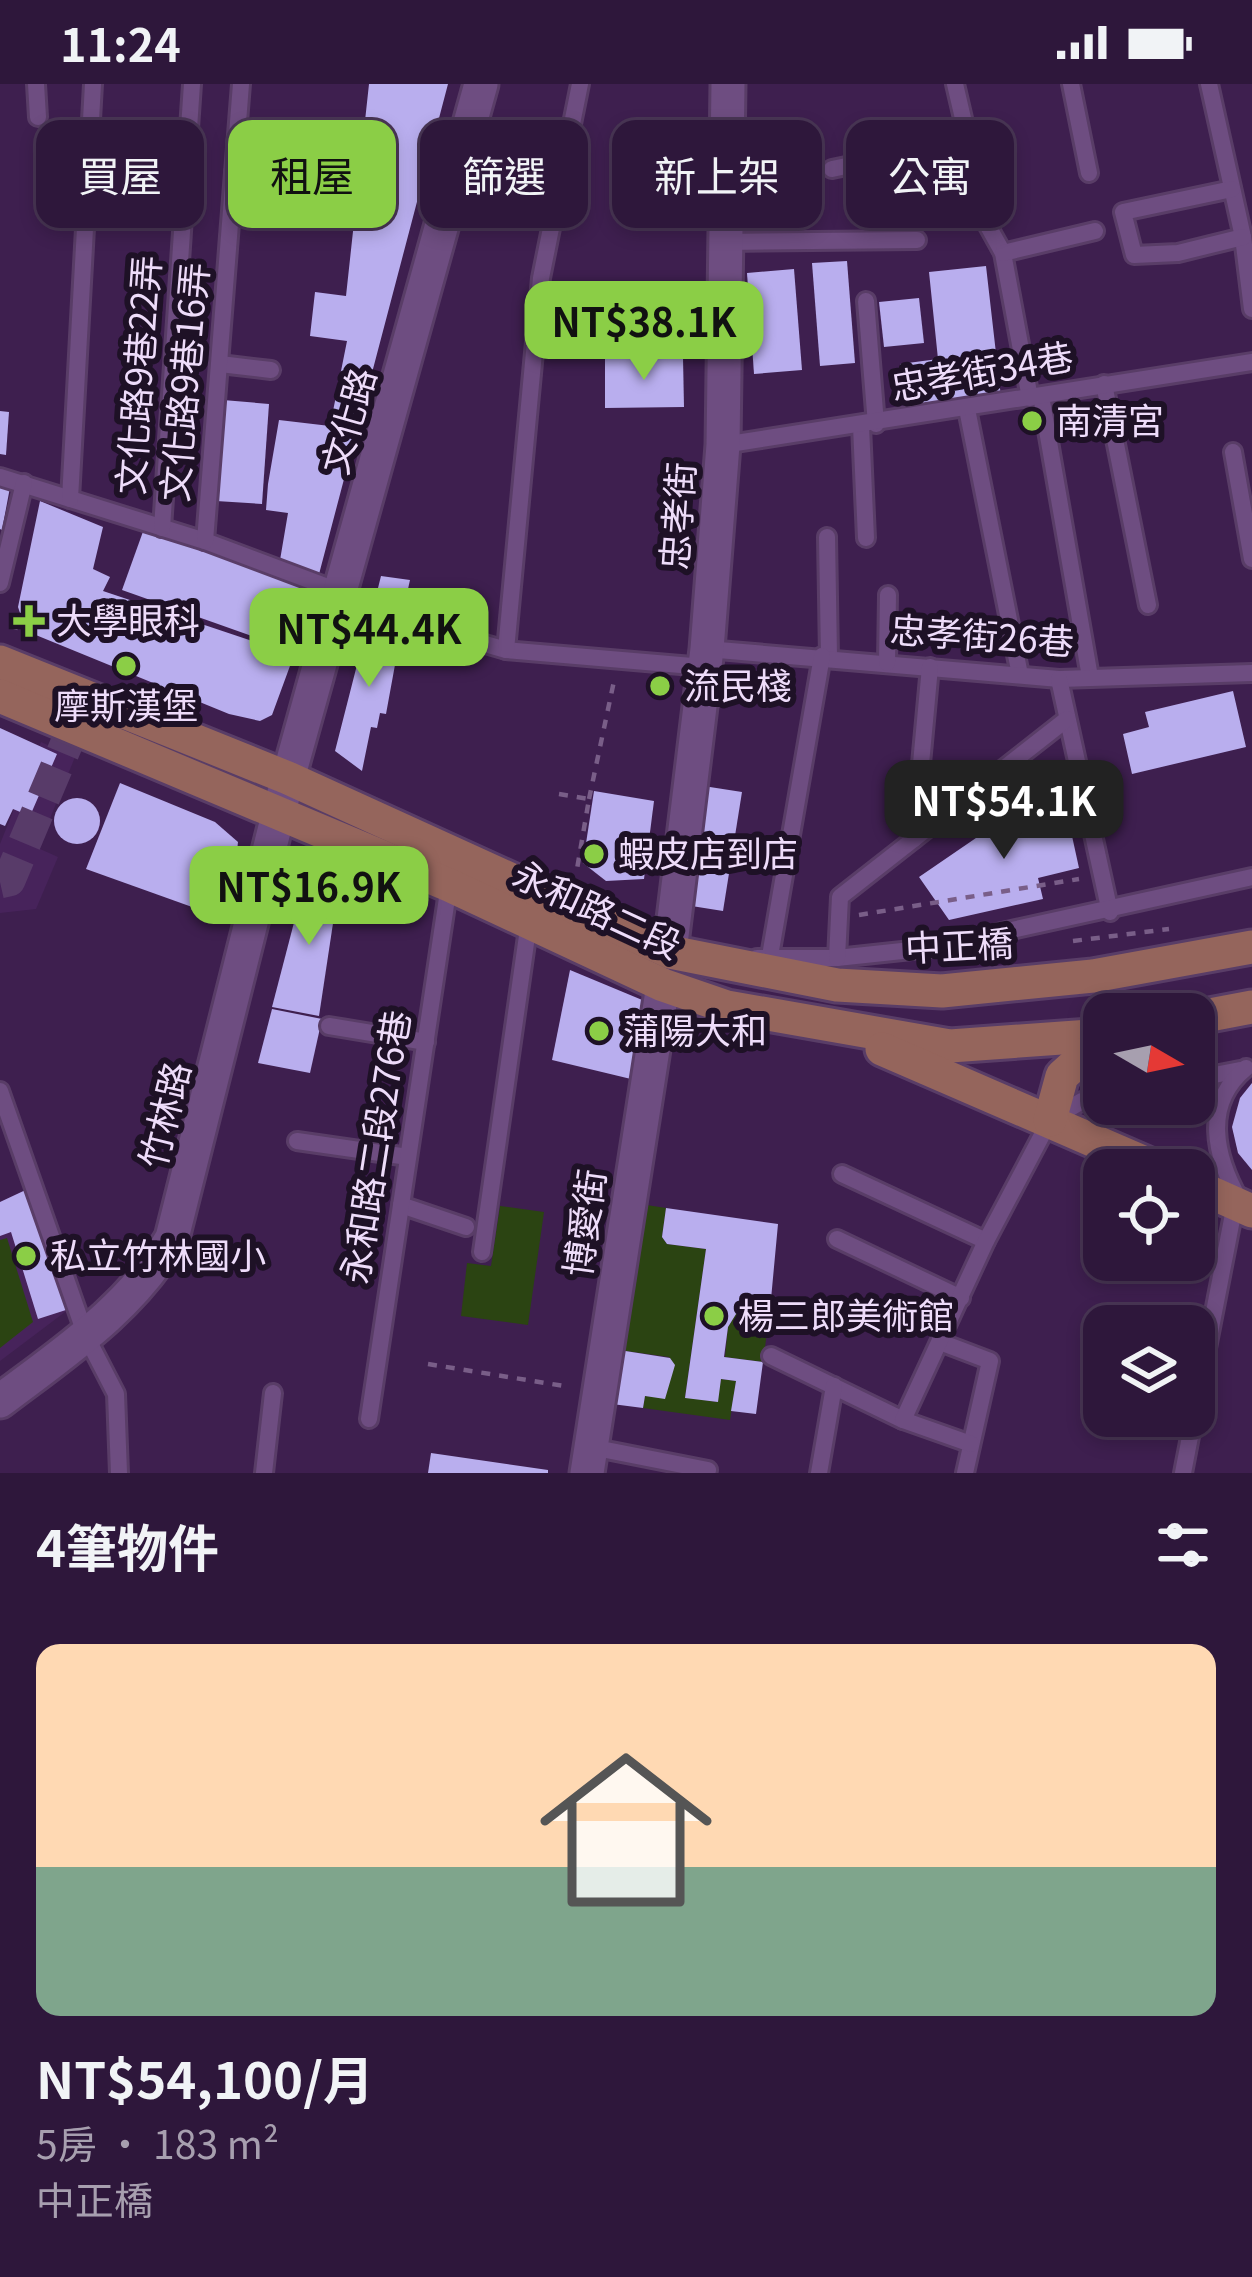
<!DOCTYPE html>
<html lang="zh-TW">
<meta charset="utf-8">
<style>
body{margin:0;font-family:Georgia,"Noto Sans TC",serif;background:#3a2446;color:#f1f3f6;height:100vh;display:flex;flex-direction:column;font-size:45px;white-space:nowrap}
*{box-sizing:border-box;margin:0}
p{font-size:39px;color:#a79faf}
.icon{flex:none;width:66px;height:66px;fill:none;stroke:currentColor;stroke-width:2;stroke-linecap:round;stroke-linejoin:round}
.map{position:relative;height:1389px;overflow:hidden}
.sheet{display:flex;flex-direction:column;background:#2e173b;flex:1}
.sheet>*{flex:none}
.guide{position:absolute;left:36px;top:36px;width:1182px;height:108px;display:flex;gap:24px}
.needle{width:78px;rotate:99deg}
.controls{position:absolute;left:1083px;top:909px;display:grid;gap:24px}
.controls a{display:grid;place-items:center;width:132px;height:132px;border-radius:24px;background:#2e173b;box-shadow:0 6px 18px #0003,0 0 0 3px #493655;font-size:60px}
.price{position:absolute;translate:-50% -102px;padding:0 27px;border-radius:24px;background:#8bce46;color:#111;font-size:39px;line-height:78px;filter:drop-shadow(0 3px 6px #0008)}
.price::after{content:'';position:absolute;left:50%;top:72px;width:36px;height:27px;margin-left:-18px;background:inherit;clip-path:polygon(0 0,100% 0,50% 100%)}
.price.selected{background:#222;color:#fff}
ul{padding:0;list-style:none}
li{display:grid;align-content:center;gap:24px;height:636px;padding:0 36px}
li span{display:grid;place-items:center;height:372px;border-radius:24px;color:#555}
li>.icon{margin-inline-start:auto}
span .icon{width:216px;height:216px;fill:#fffc;stroke-width:1}
li b{font-size:51px}
h2{display:flex;justify-content:space-between;align-items:center;height:144px;padding:0 36px;font-size:51px}
.tag{padding:0 42px;border-radius:24px;background:#2e173b;box-shadow:0 6px 18px #0003,0 0 0 3px #493655;font-size:42px;line-height:108px}
.tag.selected{background:#8bce46;color:#111}
.status{display:flex;justify-content:space-between;align-items:center;height:84px;padding:0 60px;background:#2e173b;direction:ltr}
.status svg{height:33px;fill:currentColor}
.map>svg:first-child{display:block}
.built{fill:#47235b}
.green{fill:#2b4412}
.building{fill:#b9aeee}
.lines{fill:none;stroke-linecap:round;stroke-linejoin:round}
.minor-tunnel{stroke:#583b69;stroke-width:33;stroke-dasharray:33 16;stroke-linecap:butt}
.service-casing{stroke:#593d67;stroke-width:22}
.minor-casing{stroke:#593d67;stroke-width:39}
.secondary-casing{stroke:#593d67;stroke-width:39}
.path{stroke:#795e88;stroke-width:4.5;stroke-dasharray:9 9;stroke-linecap:butt}
.service{stroke:#6e4d81;stroke-width:16}
.minor{stroke:#6e4d81;stroke-width:33}
.secondary{stroke:#95655c;stroke-width:33}
.poi-dot{fill:#8bce46;stroke:#1e1126;stroke-width:4.5}
.labels{text-anchor:middle;stroke-width:12;stroke-linejoin:round;paint-order:stroke}
.street-label{font-size:36px;fill:#eedcfa;stroke:#1e1126}
.poi-label{font-size:36px;fill:#eedcfa;stroke:#1e1126;text-anchor:start}
</style>
<div class="status"><b>11:24</b><svg viewBox="0 0 49 12"><path d="M0 12V9h3v3zM5 12V6h3v6zM10 12V3h3v9zM15 12V0h3v12zM26 1h20v11H26zM47 4h2v5h-2z"/></svg></div>
<div class="map">
<svg width="1252" height="1389" viewBox="0 0 1252 1389">
<rect width="100%" height="100%" fill="#3e1f4f"/>
<g class="built">
<path d="M41,658L75,673L38,764L58,773L36,825L0,829V760Z"/>
<path d="M32,1103L69,1225L0,1277V1118Z"/>
</g>
<g class="green">
<path d="M640,1120L666,1124L662,1153L667,1160L706,1165L685,1313L717,1318L721,1295L736,1297L730,1336L643,1324L645,1312L665,1314L674,1281L669,1273L619,1266Z"/>
<path d="M500,1122L544,1128L528,1241L461,1232L467,1179L491,1182Z"/>
<path d="M7,1154L33,1238L0,1264V1156Z"/>
<path d="M741,1222L770,1226L763,1278L725,1273L728,1243Z"/>
</g>
<g class="building">
<path d="M369,0H448L318,494L279,482L288,429L266,426L268,400L279,336L330,342L347,257L310,252L315,208L346,212Z"/>
<path d="M847,177L855,279L820,282L812,179Z"/>
<path d="M986,182L1001,313L906,324L900,280L938,275L929,188Z"/>
<path d="M794,185L802,286L754,290L747,189Z"/>
<path d="M919,214L924,259L884,263L879,218Z"/>
<path d="M683,274L684,323L605,324V275Z"/>
<path d="M223,316L269,320L262,420L216,417Z"/>
<path d="M0,327L9,328L6,371L0,370Z"/>
<path d="M0,396L11,398L2,446L0,445Z"/>
<path d="M40,417L103,443L93,485L110,493L103,507L294,571L272,631L260,637L229,630L26,547L18,523Z"/>
<path d="M145,442L317,502L294,567L122,506Z"/>
<path d="M381,492L410,496L402,532L373,524Z"/>
<path d="M370,530L389,534L387,545L401,548L386,630L380,629L377,644L371,643L362,687L335,667Z"/>
<path d="M1233,607L1246,663L1132,690L1123,650L1149,643L1145,628Z"/>
<path d="M0,644L57,670L30,732L13,725L5,742L0,740Z"/>
<path d="M120,699L215,738L238,758L234,794L220,833L86,785Z"/>
<path d="M697,701L742,708L723,827L679,820Z"/>
<path d="M594,707L654,717L644,795L606,797L583,779Z"/>
<circle cx="77" cy="737" r="23"/>
<path d="M1017,719L1041,726L1065,720L1079,784L1038,794L1043,815L949,836L919,793L992,743L989,725Z"/>
<path d="M316,790L340,793L319,932L272,923L303,804Z"/>
<path d="M570,886L647,918L631,995L552,976Z"/>
<path d="M272,925L322,935L310,989L258,979Z"/>
<path d="M1252,999V1086L1238,1069L1232,1043L1240,1014Z"/>
<path d="M32,1103L69,1225L38,1235L11,1148L0,1152V1118Z"/>
<path d="M666,1124L778,1140L770,1226L741,1222L728,1243L724,1273L763,1278L756,1330L731,1327L736,1297L721,1295L718,1318L685,1314L706,1165L667,1160L662,1153Z"/>
<path d="M619,1266L670,1274L675,1281L665,1315L645,1312L643,1324L612,1320Z"/>
<path d="M431,1369L548,1386V1389H428Z"/>
</g>
<g class="lines">
<path class="minor-tunnel" d="M0,798L9,796L74,642"/>
<defs>
<g id="service">
<path d="M36,0L38,33"/>
<path d="M955,0L988,142L1003,169L1030,314"/>
<path d="M1071,0L1089,89"/>
<path d="M1209,0L1243,153L1252,225"/>
<path d="M832,85L966,57"/>
<path d="M234,88L339,99"/>
<path d="M1232,105L1123,128L1134,171L1178,169L1243,153"/>
<path d="M726,158L917,156"/>
<path d="M1003,169L1095,147"/>
<path d="M866,217L876,340"/>
<path d="M220,280L271,286"/>
<path d="M1104,300L1148,521"/>
<path d="M1041,312L1090,593"/>
<path d="M967,325L1020,591"/>
<path d="M861,342L866,454"/>
<path d="M723,361L1252,278"/>
<path d="M1233,368L1252,475"/>
<path d="M0,393L205,457L341,508"/>
<path d="M70,415L93,0"/>
<path d="M162,444L192,0"/>
<path d="M827,453L829,573"/>
<path d="M205,457L241,0"/>
<path d="M0,499L24,399"/>
<path d="M339,518L506,566L704,583"/>
<path d="M707,565L1059,595L1252,589"/>
<path d="M506,566L541,194L580,0"/>
<path d="M887,579L888,511"/>
<path d="M1059,595L1110,828"/>
<path d="M914,755L930,583"/>
<path d="M770,872L822,572"/>
<path d="M757,874H837L930,864L1252,793"/>
<path d="M837,874L840,813L1067,635"/>
<path d="M329,942L426,958"/>
<path d="M1194,995L1240,986"/>
<path d="M0,1007L86,1252L116,1310L119,1389"/>
<path d="M297,1057L408,1073"/>
<path d="M842,1090L986,1157"/>
<path d="M1240,1117C1215,1073 1202,1020 1246,984"/>
<path d="M401,1121L466,1143"/>
<path d="M837,1155L961,1214"/>
<path d="M482,1168L529,838"/>
<path d="M940,1258L990,1277L965,1389"/>
<path d="M771,1272L903,1336"/>
<path d="M1194,1331L1235,1120"/>
<path d="M369,1335L449,801"/>
<path d="M971,1360L903,1336L986,1157L1050,1036L1082,1017L1104,1012"/>
<path d="M591,1363L708,1386"/>
<path d="M264,1389L273,1309"/>
<path d="M819,1389L834,1302"/>
<path d="M1183,1389L1194,1332"/>
</g>
<g id="minor">
<path d="M670,868L707,565L723,361L728,0"/>
<path d="M0,1317C63,1269 132,1224 172,1154L279,727L481,0"/>
<path d="M587,1389L663,901"/>
</g>
<g id="secondary">
<path d="M0,578L288,694L670,868L837,901L942,907L1093,892L1252,863"/>
<path d="M0,612L449,801L663,901L727,923L950,962L1104,951"/>
<path d="M1194,934L1252,923"/>
<path d="M882,965L1161,1086"/>
<path d="M1050,1036L1062,992L1104,954"/>
<path d="M1194,1101L1252,1127"/>
</g>
</defs>
<use href="#service" class="service-casing"/>
<use href="#minor" class="minor-casing"/>
<use href="#secondary" class="secondary-casing"/>
<g class="path">
<path d="M11,542L18,544"/>
<path d="M559,710L589,715L576,791"/>
<path d="M589,715L614,597"/>
<path d="M859,831L1079,795"/>
<path d="M1073,857L1169,845"/>
<path d="M428,1280L570,1303"/>
</g>
<use href="#service" class="service"/>
<use href="#minor" class="minor"/>
<use href="#secondary" class="secondary"/>
</g>
<g class="poi-dot">
<circle cx="1032" cy="337" r="12"/>
<path d="M23 519h12v12h12v12h-12v12h-12v-12h-12v-12h12z"/>
<circle cx="126" cy="582" r="12"/>
<circle cx="660" cy="602" r="12"/>
<circle cx="594" cy="770" r="12"/>
<circle cx="599" cy="947" r="12"/>
<circle cx="26" cy="1172" r="12"/>
<circle cx="714" cy="1232" r="12"/>
</g>
<g class="labels">
<g class="street-label">
<text transform="translate(982 288) rotate(-10)" y="13">忠孝街34巷</text>
<text transform="translate(139 291) rotate(-86)" y="13">文化路9巷22弄</text>
<text transform="translate(185 298) rotate(-85)" y="13">文化路9巷16弄</text>
<text transform="translate(349 337) rotate(-74)" y="13">文化路</text>
<text transform="translate(678 432) rotate(-86)" y="13">忠孝街</text>
<text transform="translate(982 552) rotate(4)" y="13">忠孝街26巷</text>
<text transform="translate(597 826) rotate(25)" y="13">永和路二段</text>
<text transform="translate(959 862) rotate(-3)" y="13">中正橋</text>
<text transform="translate(165 1031) rotate(-76)" y="13">竹林路</text>
<text transform="translate(376 1063) rotate(-81)" y="13">永和路二段276巷</text>
<text transform="translate(585 1139) rotate(-82)" y="13">博愛街</text>
</g>
<g class="poi-label">
<text x="1056" y="350">南清宮</text>
<text x="56" y="550">大學眼科</text>
<text x="684" y="615">流民棧</text>
<text x="126" y="635" text-anchor="middle">摩斯漢堡</text>
<text x="618" y="783">蝦皮店到店</text>
<text x="623" y="960">蒲陽大和</text>
<text x="50" y="1185">私立竹林國小</text>
<text x="738" y="1245">楊三郎美術館</text>
</g>
</g>
</svg>
<div class="controls">
<a><svg class="needle" viewBox="-14 -14 28 28"><path d="M0-13l5 13h-10z" fill="#e53935"/><path d="M0 13l5-13h-10z" fill="#a79faf"/></svg></a>
<a><svg class="icon" aria-label="locate" viewBox="0 0 24 24"><circle cx="12" cy="12" r="6"/><path d="M12 2v4M12 18v4M2 12h4M18 12h4"/></svg></a>
<a><svg class="icon" aria-label="layers" viewBox="0 0 24 24"><path d="M12 4l9 5-9 5-9-5zM3 14l9 5 9-5"/></svg></a>
</div>
<b class="price" style="left:644px;top:299px">NT$38.1K</b>
<b class="price" style="left:369px;top:606px">NT$44.4K</b>
<b class="price selected" style="left:1004px;top:778px">NT$54.1K</b>
<b class="price" style="left:309px;top:864px">NT$16.9K</b>
<div class="guide">
<a class="tag">買屋</a>
<a class="tag selected">租屋</a>
<a class="tag">篩選</a>
<a class="tag">新上架</a>
<a class="tag">公寓</a>
</div>
</div>
<section class="sheet">
<h2>4筆物件<svg class="icon" aria-label="filters" viewBox="0 0 24 24"><path d="M4 7h16M4 17h16"/><circle cx="9" cy="7" r="2"/><circle cx="15" cy="17" r="2"/></svg></h2>
<ul>
<li><span style="background:linear-gradient(#ffd9b3 60%,#7fa58c 0)"><svg class="icon" aria-label="home" viewBox="0 0 24 24"><path d="M3 11l9-7 9 7M6 9v11h12V9"/></svg></span><div><b>NT$54,100/月</b><p>5房 · 183 m²</p><p>中正橋</p></div></li>
</ul>
</section>
